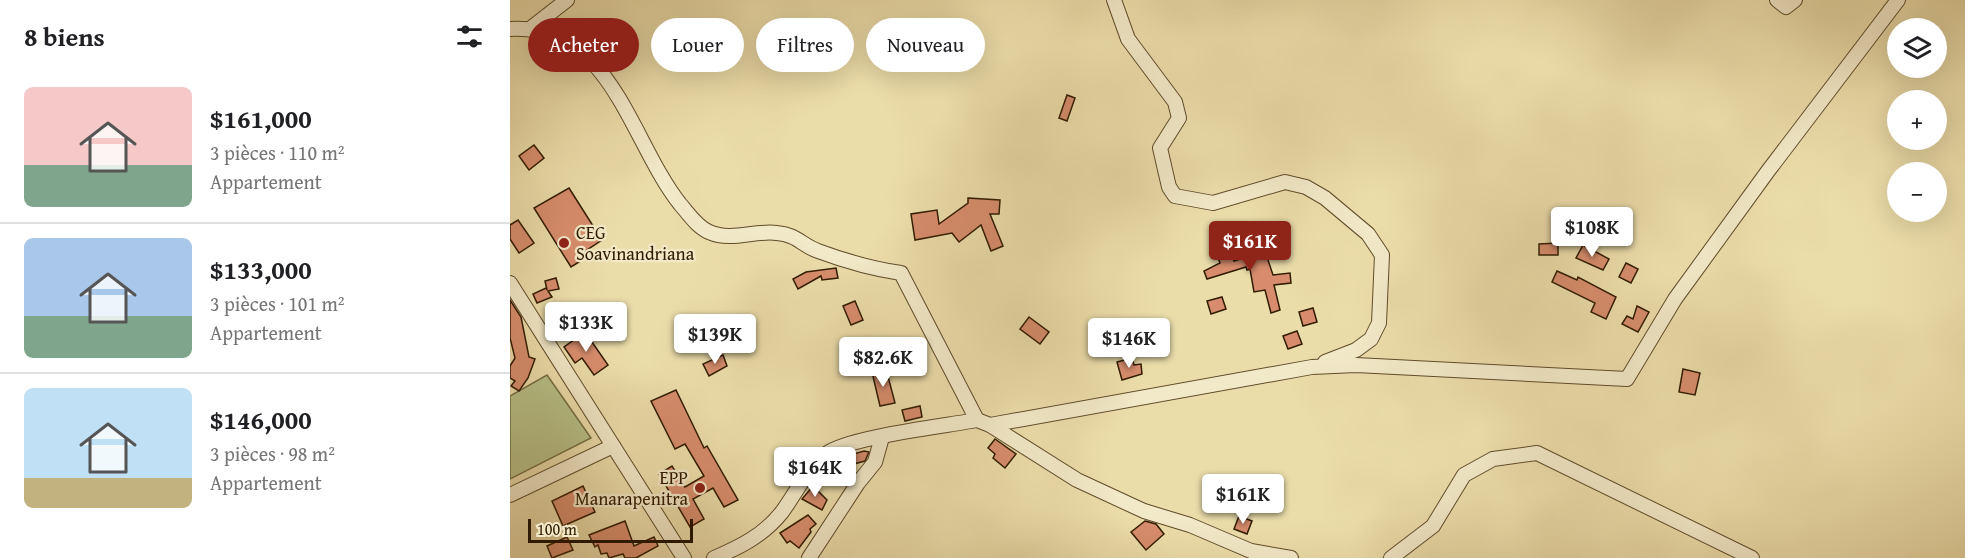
<!DOCTYPE html>
<html lang="fr">
<meta charset="utf-8">
<style>
body{margin:0;font-family:"Gentium Book Plus",serif;background:#f2f2f2;color:#202124;height:100vh;display:flex;flex-direction:column;font-size:22px;white-space:nowrap}
*{box-sizing:border-box;margin:0}
p{font-size:20px;color:#757577}
.icon{flex:none;width:33px;height:33px;fill:none;stroke:currentColor;stroke-width:2;stroke-linecap:round;stroke-linejoin:round}
.map{position:relative;flex:1;overflow:hidden}
.sheet{display:flex;flex-direction:column;background:#fff;width:510px}
.sheet>*{flex:none}
.top-card{position:absolute;left:18px;top:18px;width:570px;height:54px;display:flex;gap:12px}
.buttons{position:absolute;left:1377px;top:18px;display:grid;gap:12px}
.buttons a{display:grid;place-items:center;width:60px;height:60px;border-radius:50%;background:#fff;box-shadow:0 6px 24px #0002;font-size:30px}
.scale{position:absolute;left:18px;bottom:15px;width:165px;box-sizing:border-box;padding-left:6px;border:3px solid #311b00;border-top:0;font-size:16px;line-height:21px;white-space:nowrap;color:#311b00;-webkit-text-stroke:4px #f2e9c8;paint-order:stroke}
.price{position:absolute;translate:-50% -51px;padding:0 14px;border-radius:6px;background:#fff;color:#222;font-size:20px;line-height:39px;filter:drop-shadow(0 2px 3px #0008)}
.price::after{content:'';position:absolute;left:50%;top:36px;width:18px;height:14px;margin-left:-9px;background:inherit;clip-path:polygon(0 0,100% 0,50% 100%)}
.price.active{background:#8f2418;color:#fff}
ul{padding:0;list-style:none}
li{display:flex;align-items:center;gap:18px;height:150px;padding:0 24px}
li+li{border-top:2px solid #e0e0e0}
li span{display:grid;place-items:center;flex:none;width:168px;height:120px;border-radius:9px;color:#555}
li>.icon{margin-inline-start:auto}
span .icon{width:72px;height:72px;fill:#fffc;stroke-width:1}
li b{font-size:26px}
h2{display:flex;justify-content:space-between;align-items:center;height:72px;padding:0 24px;font-size:26px}
.chip{padding:0 21px;border-radius:27px;background:#fff;box-shadow:0 6px 24px #0002;font-size:21px;line-height:54px}
.chip.active{background:#8f2418;color:#fff}
main{display:flex;flex:1;min-height:0}
.map>svg:first-child{display:block}
.green{fill:#b8c088;stroke:#746e44;stroke-width:1.5}
.building{fill:#d78d6d;stroke:#311b00;stroke-width:1.5}
.lines{fill:none;stroke-linecap:round;stroke-linejoin:round}
.street-casing{stroke:#604c2a;stroke-width:16}
.street{stroke:#f2e9c8;stroke-width:14}
.poi-dot{fill:#8f2418;stroke:#f2e9c8;stroke-width:2}
.labels{text-anchor:middle;stroke-width:4.5;stroke-linejoin:round;paint-order:stroke}
.poi-label{font-size:18px;fill:#311b00;stroke:#f2e9c8;text-anchor:start}
</style>
<main>
<section class="sheet">
<h2>8 biens<svg class="icon" aria-label="filters" viewBox="0 0 24 24"><path d="M4 7h16M4 17h16"/><circle cx="9" cy="7" r="2"/><circle cx="15" cy="17" r="2"/></svg></h2>
<ul>
<li><span style="background:linear-gradient(#f6c9c9 65%,#7fa58c 0)"><svg class="icon" aria-label="home" viewBox="0 0 24 24"><path d="M3 11l9-7 9 7M6 9v11h12V9"/></svg></span><div><b>$161,000</b><p>3 pièces · 110 m²</p><p>Appartement</p></div></li>
<li><span style="background:linear-gradient(#a9c7e8 65%,#7fa58c 0)"><svg class="icon" aria-label="home" viewBox="0 0 24 24"><path d="M3 11l9-7 9 7M6 9v11h12V9"/></svg></span><div><b>$133,000</b><p>3 pièces · 101 m²</p><p>Appartement</p></div></li>
<li><span style="background:linear-gradient(#bfe0f5 75%,#c2b280 0)"><svg class="icon" aria-label="home" viewBox="0 0 24 24"><path d="M3 11l9-7 9 7M6 9v11h12V9"/></svg></span><div><b>$146,000</b><p>3 pièces · 98 m²</p><p>Appartement</p></div></li>
</ul>
</section>
<div class="map">
<svg width="1455" height="558" viewBox="0 0 1455 558">
<rect width="100%" height="100%" fill="#ebddaa"/>
<filter id="stains"><feTurbulence type="fractalNoise" baseFrequency=".00333" numOctaves="4"/><feColorMatrix values="0 0 0 0 .2 0 0 0 0 .09 0 0 0 0 .02 0 0 0 .5 -.17"/></filter>
<radialGradient id="worn" r=".72"><stop offset=".6" stop-color="#630" stop-opacity="0"/><stop offset="1" stop-color="#630" stop-opacity=".3"/></radialGradient>
<path class="green" d="M37,375L81,438L0,479V396Z"/>
<g class="building">
<path d="M557,95L565,98L557,121L549,118Z"/>
<path d="M24,145L34,158L19,170L9,156Z"/>
<path d="M59,188L92,240L74,252L77,257L61,267L24,208Z"/>
<path d="M458,198L490,200L489,214H480L493,246L481,251L471,225L449,242L442,233L405,240L401,214L427,210L429,224L458,203Z"/>
<path d="M8,220L24,243L9,253L0,239V225Z"/>
<path d="M716,240L724,261L755,251L763,275L780,273L781,283L764,285L770,310L761,313L755,290L744,292L740,269L737,270L736,267L697,279L694,271L710,263L703,245Z"/>
<path d="M1048,243V255H1029V244Z"/>
<path d="M1073,245L1099,259L1093,270L1066,258Z"/>
<path d="M1116,263L1128,269L1121,283L1109,277Z"/>
<path d="M326,268L328,278L312,280L311,276L288,289L283,279L296,272Z"/>
<path d="M1047,271L1067,280L1068,277L1106,297L1096,319L1081,312L1085,303L1042,282Z"/>
<path d="M46,278L49,289L38,291L42,297L27,303L23,294L36,288L37,290L35,281Z"/>
<path d="M712,297L716,309L701,314L697,301Z"/>
<path d="M0,300L11,317L19,357L25,359L18,378L9,391L1,386L5,381L0,378V366L5,358L0,338Z"/>
<path d="M345,301L353,320L341,325L333,306Z"/>
<path d="M1127,306L1139,312L1128,332L1112,324L1117,316L1123,319Z"/>
<path d="M803,308L807,322L793,326L789,312Z"/>
<path d="M519,317L539,332L530,344L510,329Z"/>
<path d="M787,331L792,344L778,349L773,336Z"/>
<path d="M75,332L98,365L84,375L72,358L65,363L54,347Z"/>
<path d="M213,355L217,366L199,376L193,364Z"/>
<path d="M622,358L624,365L631,364L632,374L612,380L607,362Z"/>
<path d="M376,369L385,403L370,406L362,372Z"/>
<path d="M1173,369L1190,373L1185,395L1169,392Z"/>
<path d="M166,390L194,448L197,446L228,500L214,507L203,488L183,499L194,519L180,527L149,474L162,466L175,487L194,476L175,444L165,449L141,401Z"/>
<path d="M410,406L412,417L395,421L392,410Z"/>
<path d="M485,439L506,454L495,468L483,458L485,454L478,448Z"/>
<path d="M354,451L359,452L355,461L336,466L333,457Z"/>
<path d="M73,486L85,512L53,526L42,501Z"/>
<path d="M303,486L317,500L312,510L292,499Z"/>
<path d="M750,486L766,491L761,504L746,499Z"/>
<path d="M298,515L306,524L300,529L301,532L289,548L280,541L277,543L270,533Z"/>
<path d="M729,516L742,521L737,534L724,529Z"/>
<path d="M115,521L124,546L144,537L148,546L126,558H115L113,554L99,558L97,553L91,554L88,545L85,547L79,535Z"/>
<path d="M635,521L646,524L654,534L636,550L621,532Z"/>
<path d="M57,537L63,550L42,558L37,546Z"/>
</g>
<g class="lines">
<defs>
<g id="street">
<path d="M604,0L618,39L665,102L669,118L650,148L659,187L665,196L703,203L775,182L796,187L815,198L858,234L872,255L869,323L861,339L846,350L815,362"/>
<path d="M1267,0L1276,7L1285,0"/>
<path d="M21,28L57,0"/>
<path d="M0,29C101,23 120,141 170,204C178,213 187,227 199,232C222,242 244,230 267,233C288,235 291,245 308,251C335,261 362,269 391,273L467,420"/>
<path d="M0,283L174,558"/>
<path d="M480,425L567,480L634,511L680,525L741,551L781,558"/>
<path d="M0,495L103,446"/>
<path d="M204,558C230,547 254,535 272,512C286,493 297,469 316,454C338,437 435,426 467,420L480,425L802,367L846,365L1117,379L1165,299L1258,171L1388,0"/>
<path d="M299,558L348,483L365,462L372,437"/>
<path d="M881,558L923,526L954,475L983,459L1027,453L1242,558"/>
</g>
</defs>
<use href="#street" class="street-casing"/>
<use href="#street" class="street"/>
</g>
<g class="poi-dot">
<circle cx="54" cy="243" r="6"/>
<circle cx="190" cy="488" r="6"/>
</g>
<g class="labels">
<g class="poi-label">
<text x="66" y="239">CEG<tspan x="66" dy="21">Soavinandriana</tspan></text>
<text x="178" y="484" text-anchor="end">EPP<tspan x="178" dy="21">Manarapenitra</tspan></text>
</g>
</g>
<rect width="100%" height="100%" filter="url(#stains)"/>
<rect width="100%" height="100%" fill="url(#worn)"/>
</svg>
<div class="buttons">
<a><svg class="icon" aria-label="layers" viewBox="0 0 24 24"><path d="M12 4l9 5-9 5-9-5zM3 14l9 5 9-5"/></svg></a>
<a>+</a>
<a>−</a>
</div>
<div class="scale">100 m</div>
<b class="price" style="left:1082px;top:258px">$108K</b>
<b class="price active" style="left:740px;top:272px">$161K</b>
<b class="price" style="left:76px;top:353px">$133K</b>
<b class="price" style="left:205px;top:365px">$139K</b>
<b class="price" style="left:619px;top:369px">$146K</b>
<b class="price" style="left:373px;top:388px">$82.6K</b>
<b class="price" style="left:305px;top:498px">$164K</b>
<b class="price" style="left:733px;top:525px">$161K</b>
<div class="top-card">
<a class="chip active">Acheter</a>
<a class="chip">Louer</a>
<a class="chip">Filtres</a>
<a class="chip">Nouveau</a>
</div>
</div>
</main>
